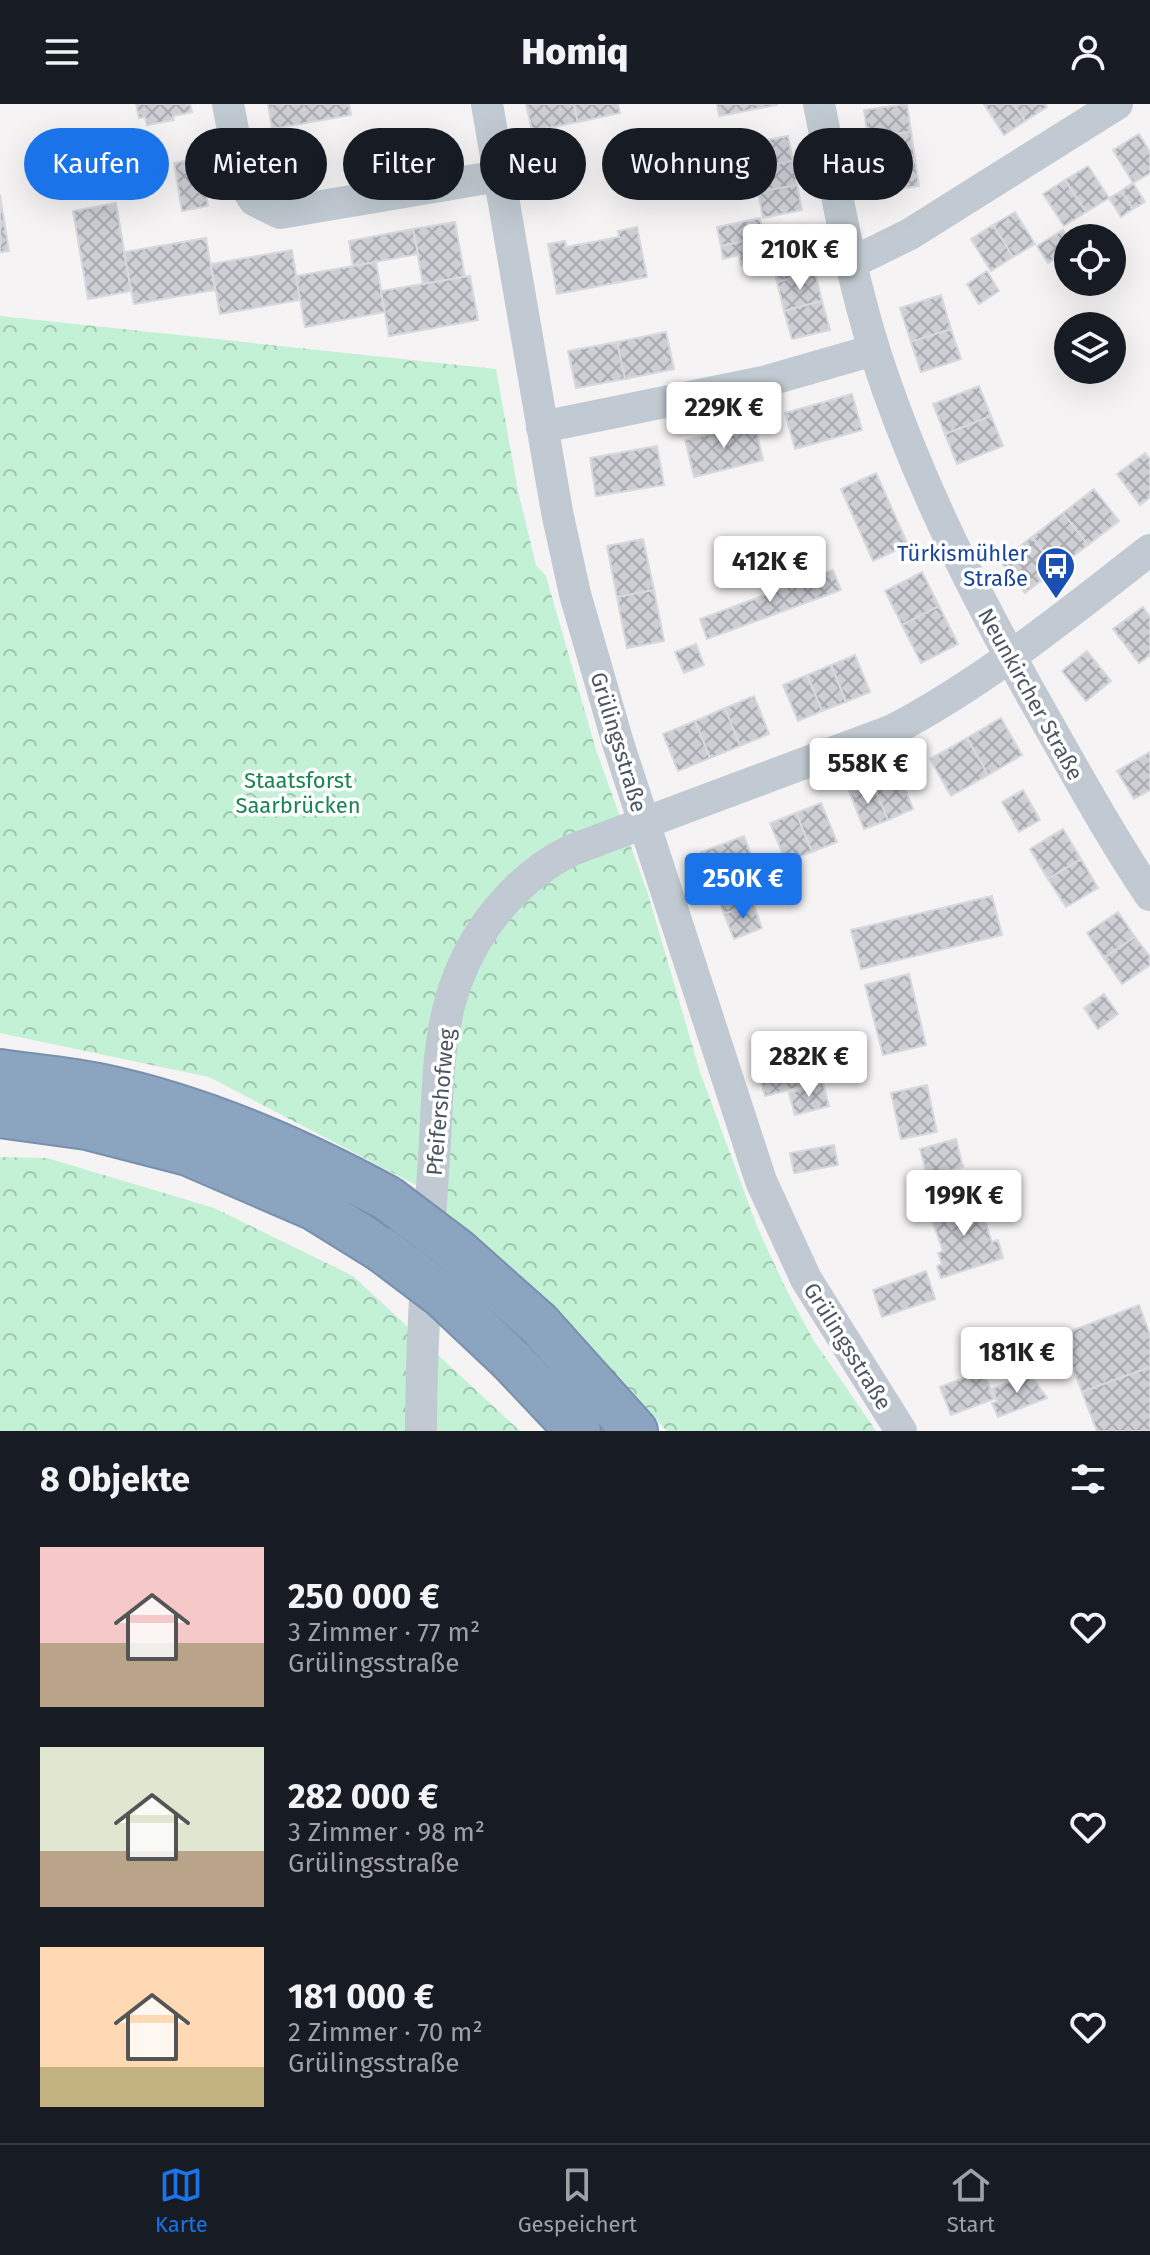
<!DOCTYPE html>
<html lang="de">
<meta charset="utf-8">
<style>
body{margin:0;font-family:"Fira Sans",sans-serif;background:#20242c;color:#f1f3f6;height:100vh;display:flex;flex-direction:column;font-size:30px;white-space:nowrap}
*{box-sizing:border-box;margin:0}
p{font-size:26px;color:#9ea1a6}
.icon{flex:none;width:44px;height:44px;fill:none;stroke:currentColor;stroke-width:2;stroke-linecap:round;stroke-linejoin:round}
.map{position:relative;height:1327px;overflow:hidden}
.details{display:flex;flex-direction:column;background:#171b24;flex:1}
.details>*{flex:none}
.guide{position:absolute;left:24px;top:24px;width:1102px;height:72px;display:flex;gap:16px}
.tools{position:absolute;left:1054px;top:120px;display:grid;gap:16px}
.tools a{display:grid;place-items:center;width:72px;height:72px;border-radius:50%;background:#171b24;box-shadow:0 8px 32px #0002;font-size:40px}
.price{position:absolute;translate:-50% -68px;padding:0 18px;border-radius:8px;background:#fff;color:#222;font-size:26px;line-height:52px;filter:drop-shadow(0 2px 4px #0008)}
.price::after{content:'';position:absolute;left:50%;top:48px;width:24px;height:18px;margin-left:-12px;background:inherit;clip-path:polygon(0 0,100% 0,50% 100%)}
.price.current{background:#1a73e8;color:#fff}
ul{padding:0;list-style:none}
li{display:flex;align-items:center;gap:24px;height:200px;padding:0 40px}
li span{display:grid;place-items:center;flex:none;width:224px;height:160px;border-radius:0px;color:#555}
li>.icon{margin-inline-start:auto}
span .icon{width:96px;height:96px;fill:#fffc;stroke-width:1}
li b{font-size:34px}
h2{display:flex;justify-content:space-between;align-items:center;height:96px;padding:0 40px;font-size:34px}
.chip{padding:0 28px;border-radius:36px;background:#171b24;box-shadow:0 8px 32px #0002;font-size:28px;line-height:72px}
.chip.current{background:#1a73e8;color:#fff}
header{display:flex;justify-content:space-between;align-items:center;height:104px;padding:0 40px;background:#171b24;font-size:36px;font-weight:800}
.tabs{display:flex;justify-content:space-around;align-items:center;height:112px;border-top:2px solid #363941;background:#171b24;font-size:22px;color:#9ea1a6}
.tabs a{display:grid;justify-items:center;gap:4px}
.tabs .current{color:#1a73e8}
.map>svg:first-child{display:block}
.forest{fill:url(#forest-crowns)}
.building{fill:url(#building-cross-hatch);stroke:#d7d9de;stroke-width:2}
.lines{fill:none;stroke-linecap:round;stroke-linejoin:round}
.highway-casing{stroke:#7690ad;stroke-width:48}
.minor{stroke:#c1cad2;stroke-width:32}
.highway{stroke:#8ba5c1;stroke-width:44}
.highway-bridge-casing{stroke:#7690ad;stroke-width:48;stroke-linecap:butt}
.highway-bridge{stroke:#8ba5c1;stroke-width:44}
.labels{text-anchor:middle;stroke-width:7;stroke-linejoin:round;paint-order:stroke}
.transit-label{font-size:22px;fill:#164399;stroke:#fff;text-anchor:end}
.street-label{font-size:22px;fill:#4a5661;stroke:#fff}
.park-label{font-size:22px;fill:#17864f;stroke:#fff}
</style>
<header><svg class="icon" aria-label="menu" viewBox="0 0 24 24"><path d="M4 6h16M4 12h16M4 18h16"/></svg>Homiq<svg class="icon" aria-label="person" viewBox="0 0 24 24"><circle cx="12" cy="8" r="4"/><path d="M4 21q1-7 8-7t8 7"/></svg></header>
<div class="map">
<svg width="1150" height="1327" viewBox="0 0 1150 1327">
<defs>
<pattern id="forest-crowns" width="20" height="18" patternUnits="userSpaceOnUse" patternTransform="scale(2)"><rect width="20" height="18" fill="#c3f1d5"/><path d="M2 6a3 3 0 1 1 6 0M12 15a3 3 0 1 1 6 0" fill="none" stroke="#a0c6b0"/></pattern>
<pattern id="building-cross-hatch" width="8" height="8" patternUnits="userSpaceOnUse" patternTransform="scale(2)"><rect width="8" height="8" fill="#cdcfd5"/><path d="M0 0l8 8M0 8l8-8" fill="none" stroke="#a8abb0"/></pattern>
</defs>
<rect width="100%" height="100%" fill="#f5f3f3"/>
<g class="forest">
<path d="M0,212L496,265L518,387L536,461L546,472L596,646L647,787L700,968L758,1125L787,1187L814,1237L876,1327H667L533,1185L416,1081L209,973L0,929Z"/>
<path d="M0,1053L47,1054L214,1104L353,1172L520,1327H0Z"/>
</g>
<g class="building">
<path d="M136,0H190L192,8L173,12L174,16L147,21L145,13L139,14Z"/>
<path d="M268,0H349L351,11L272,25Z"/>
<path d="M526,0H574L578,18L532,27Z"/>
<path d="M574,0H618L620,9L578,18Z"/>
<path d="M717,0H777V1L719,12Z"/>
<path d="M907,0L911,28L868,34L864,6Z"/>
<path d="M984,0H1014L1025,17L1004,31Z"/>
<path d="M1014,0H1045L1047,3L1025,17Z"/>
<path d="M911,28L915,55L872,61L868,34Z"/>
<path d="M1139,30L1150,48V69L1133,79L1113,46Z"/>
<path d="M788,32L793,57L754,64L749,39Z"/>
<path d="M640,37L645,61L622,65L617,41Z"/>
<path d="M431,51L433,64L418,67L416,53Z"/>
<path d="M556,52L560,76L538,80L534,56Z"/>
<path d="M200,54L208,102L182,107L174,59Z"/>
<path d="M915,55L919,82L876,88L872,61Z"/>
<path d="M793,57L797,81L758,88L754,64Z"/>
<path d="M61,60L64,77L34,83L30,65Z"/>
<path d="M1088,62L1109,94L1086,108L1065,76Z"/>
<path d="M1065,76L1086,108L1064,122L1043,90Z"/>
<path d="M1133,79L1145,98L1133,105L1121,87Z"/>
<path d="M797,81L802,106L763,114L758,88Z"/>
<path d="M1121,87L1133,105L1121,113L1109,94Z"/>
<path d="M0,91L9,147L0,148Z"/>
<path d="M116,99L131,187L88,195L73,107Z"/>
<path d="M1015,108L1035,140L1013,153L993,121Z"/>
<path d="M760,114L764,133L721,142L717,123Z"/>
<path d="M455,118L465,173L423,180L413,125Z"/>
<path d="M993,121L1013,153L991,167L971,135Z"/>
<path d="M637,123L647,173L557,190L548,140L565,137L566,143L619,133L618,127Z"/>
<path d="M413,125L418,150L353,162L349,137Z"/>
<path d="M1063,126L1068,134V146L1048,159L1037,142Z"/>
<path d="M764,133L768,155L741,161L739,151L723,155L721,142Z"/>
<path d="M206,134L215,186L134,200L124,148Z"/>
<path d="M808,139L815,168L777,178L770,149Z"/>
<path d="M292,146L300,196L220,210L211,160Z"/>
<path d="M376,158L385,208L305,223L296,172Z"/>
<path d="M987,167L999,187L979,200L967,180Z"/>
<path d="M815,168L822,197L784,207L777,178Z"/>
<path d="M470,172L478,216L389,232L381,187Z"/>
<path d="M941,191L951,225L911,238L900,204Z"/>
<path d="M822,197L830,226L792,235L784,207Z"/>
<path d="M951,225L961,255L921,268L911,238Z"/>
<path d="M666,228L674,265L625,275L617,238Z"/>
<path d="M617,238L625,275L576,284L568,247Z"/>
<path d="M979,282L991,312L945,330L933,300Z"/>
<path d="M852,290L862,326L795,345L785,309Z"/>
<path d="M991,312L1003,342L957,360L945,330Z"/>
<path d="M755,320L763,356L694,373L685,336Z"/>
<path d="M657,342L664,381L596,392L590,354Z"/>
<path d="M1145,349L1150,355V393L1140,401L1117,370Z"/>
<path d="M876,369L908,441L873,457L841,385Z"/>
<path d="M1094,385L1119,417L1088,441L1063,409Z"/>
<path d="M1063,409L1088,441L1056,465L1032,433Z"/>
<path d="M1032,433L1056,465L1025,489L1000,457Z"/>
<path d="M643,435L654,486L617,493L607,442Z"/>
<path d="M833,466L841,486L707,535L700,515Z"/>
<path d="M922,468L939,502L902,521L885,487Z"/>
<path d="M654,486L664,537L627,544L617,493Z"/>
<path d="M939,502L958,540L921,559L902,521Z"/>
<path d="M1143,503L1150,513V551L1139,559L1113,525Z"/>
<path d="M696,540L704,561L684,569L675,548Z"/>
<path d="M1087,547L1111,577L1086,597L1062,567Z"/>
<path d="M855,551L870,588L846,598L831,561Z"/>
<path d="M831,561L846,598L822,607L807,571Z"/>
<path d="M807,571L822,607L798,617L783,581Z"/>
<path d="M754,592L769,630L740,642L725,604Z"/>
<path d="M725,604L740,642L710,654L695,617Z"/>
<path d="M1001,614L1022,651L988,671L967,634Z"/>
<path d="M695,617L710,654L678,667L663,630Z"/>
<path d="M967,634L988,671L951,692L930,655Z"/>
<path d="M1150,648V686L1134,695L1117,667Z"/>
<path d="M898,667L913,705L888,716L872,678Z"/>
<path d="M872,678L888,716L864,725L849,687Z"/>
<path d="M1023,686L1040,716L1019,728L1002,698Z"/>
<path d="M821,699L837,738L812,748L796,709Z"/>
<path d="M796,709L812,748L786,758L770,719Z"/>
<path d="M1063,725L1081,755L1048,775L1030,745Z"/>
<path d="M744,732L767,794L724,810L701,748Z"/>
<path d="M1081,755L1098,784L1066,803L1048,775Z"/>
<path d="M992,792L1002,831L861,865L851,826Z"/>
<path d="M753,799L762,824L734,835L724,810Z"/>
<path d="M1118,808L1135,833L1104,854L1087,829Z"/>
<path d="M1135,833L1150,853V861L1122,880L1104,854Z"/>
<path d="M909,870L926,941L883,951L865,881Z"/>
<path d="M1104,890L1118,910L1098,925L1084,904Z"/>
<path d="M848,939L856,969L765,992L757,963Z"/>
<path d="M823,979L829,1002L795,1011L789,989Z"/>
<path d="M927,981L937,1028L901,1035L891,989Z"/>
<path d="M956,1035L963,1063L927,1072L920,1045Z"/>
<path d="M834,1041L838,1061L794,1069L790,1049Z"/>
<path d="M977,1093L992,1138L998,1136L1003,1154L941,1174L937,1162L942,1160L938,1149L943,1147L929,1108Z"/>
<path d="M926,1167L935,1195L882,1213L873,1186Z"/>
<path d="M1139,1201L1150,1231V1263L1082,1288L1060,1231Z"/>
<path d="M1150,1263V1327H1097L1082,1288Z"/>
<path d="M983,1266L994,1295L951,1311L940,1283Z"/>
<path d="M1030,1270L1047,1294L998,1313L992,1299L997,1298L992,1285Z"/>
</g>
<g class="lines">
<defs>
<g id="highway">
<path d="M0,968C34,973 69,976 103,983C202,1004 298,1046 387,1094"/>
<path d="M0,1011L87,1023L188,1049L315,1104L381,1145"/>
<path d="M539,1220L635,1327"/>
<path d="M511,1256L578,1327"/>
</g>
</defs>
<use href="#highway" class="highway-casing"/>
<g class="minor">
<path d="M228,0L243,78L254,96L280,109L499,72"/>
<path d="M487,0L557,408L575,490L618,639L761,1077L806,1175L901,1327"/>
<path d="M819,0C836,83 849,167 875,248C917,379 980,501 1048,620C1081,678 1113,736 1150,791"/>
<path d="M851,159L910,130L1117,0"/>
<path d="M542,323L763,278L874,246"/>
<path d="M421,1327C421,1236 428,1145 434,1054C438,995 436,930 458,874C478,821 520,771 572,746L893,626C986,577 1067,510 1150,446"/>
</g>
<use href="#highway" class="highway"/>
<defs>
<g id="highway-bridge">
<path d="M387,1094L457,1147L539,1220"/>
<path d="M381,1145L442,1191L511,1256"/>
</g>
</defs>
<use href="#highway-bridge" class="highway-bridge-casing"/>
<use href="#highway-bridge" class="highway-bridge"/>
</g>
<defs>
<symbol id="bus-pin" viewBox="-11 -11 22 30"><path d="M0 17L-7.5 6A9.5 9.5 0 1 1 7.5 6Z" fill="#1a4fb4" stroke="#fff"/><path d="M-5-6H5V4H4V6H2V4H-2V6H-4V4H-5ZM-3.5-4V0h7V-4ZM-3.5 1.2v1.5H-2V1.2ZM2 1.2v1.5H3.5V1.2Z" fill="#fff"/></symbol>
</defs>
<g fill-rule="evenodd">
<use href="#bus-pin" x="1034" y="440" width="44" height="60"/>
</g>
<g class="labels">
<g class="transit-label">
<text x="1028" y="457">Türkismühler<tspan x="1028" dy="25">Straße</tspan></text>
</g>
<g class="street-label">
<text transform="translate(1031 590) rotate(61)" y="8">Neunkircher Straße</text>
<text transform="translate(619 638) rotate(73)" y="8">Grülingsstraße</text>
<text transform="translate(440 998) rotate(-85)" y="8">Pfeifershofweg</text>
<text transform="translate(848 1242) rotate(58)" y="8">Grülingsstraße</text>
</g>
<g class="park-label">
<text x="298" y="684">Staatsforst<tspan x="298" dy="25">Saarbrücken</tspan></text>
</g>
</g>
</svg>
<div class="tools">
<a><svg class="icon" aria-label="locate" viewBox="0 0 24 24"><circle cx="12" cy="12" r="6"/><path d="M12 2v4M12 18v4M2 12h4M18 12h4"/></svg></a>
<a><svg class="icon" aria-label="layers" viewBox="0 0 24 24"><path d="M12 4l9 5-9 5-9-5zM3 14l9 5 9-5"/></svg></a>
</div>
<b class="price" style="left:800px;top:188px">210K €</b>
<b class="price" style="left:724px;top:346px">229K €</b>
<b class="price" style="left:770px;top:500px">412K €</b>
<b class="price" style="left:868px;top:702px">558K €</b>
<b class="price current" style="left:743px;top:817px">250K €</b>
<b class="price" style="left:809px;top:995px">282K €</b>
<b class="price" style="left:964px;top:1134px">199K €</b>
<b class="price" style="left:1017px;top:1291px">181K €</b>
<div class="guide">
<a class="chip current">Kaufen</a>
<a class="chip">Mieten</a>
<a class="chip">Filter</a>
<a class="chip">Neu</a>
<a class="chip">Wohnung</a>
<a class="chip">Haus</a>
</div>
</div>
<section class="details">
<h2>8 Objekte<svg class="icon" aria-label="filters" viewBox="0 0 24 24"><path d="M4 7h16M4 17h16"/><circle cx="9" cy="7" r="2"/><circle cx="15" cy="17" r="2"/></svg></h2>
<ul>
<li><span style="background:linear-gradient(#f6c9c9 60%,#b9a48a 0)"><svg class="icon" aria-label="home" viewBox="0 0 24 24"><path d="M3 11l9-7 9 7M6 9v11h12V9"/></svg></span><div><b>250 000 €</b><p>3 Zimmer · 77 m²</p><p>Grülingsstraße</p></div><svg class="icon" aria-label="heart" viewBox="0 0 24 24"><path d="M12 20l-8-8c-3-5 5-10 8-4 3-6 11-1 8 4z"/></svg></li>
<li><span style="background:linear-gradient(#dfe7d0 65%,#b9a48a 0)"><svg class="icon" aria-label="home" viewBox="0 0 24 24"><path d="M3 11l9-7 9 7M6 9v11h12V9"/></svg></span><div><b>282 000 €</b><p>3 Zimmer · 98 m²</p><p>Grülingsstraße</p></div><svg class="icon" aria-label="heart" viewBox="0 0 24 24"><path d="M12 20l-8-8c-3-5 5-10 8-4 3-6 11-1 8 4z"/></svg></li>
<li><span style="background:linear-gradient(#ffd9b3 75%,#c2b280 0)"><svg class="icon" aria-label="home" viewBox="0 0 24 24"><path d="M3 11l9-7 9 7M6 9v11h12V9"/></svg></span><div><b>181 000 €</b><p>2 Zimmer · 70 m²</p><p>Grülingsstraße</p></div><svg class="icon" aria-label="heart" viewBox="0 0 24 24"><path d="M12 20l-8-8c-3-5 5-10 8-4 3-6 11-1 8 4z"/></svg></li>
</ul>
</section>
<nav class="tabs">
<a class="current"><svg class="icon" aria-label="map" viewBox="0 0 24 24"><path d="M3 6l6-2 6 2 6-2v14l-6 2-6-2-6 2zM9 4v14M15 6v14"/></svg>Karte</a>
<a><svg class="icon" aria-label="saved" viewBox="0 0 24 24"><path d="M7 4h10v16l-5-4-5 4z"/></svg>Gespeichert</a>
<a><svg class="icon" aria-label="home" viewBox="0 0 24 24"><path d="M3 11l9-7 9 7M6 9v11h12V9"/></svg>Start</a>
</nav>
